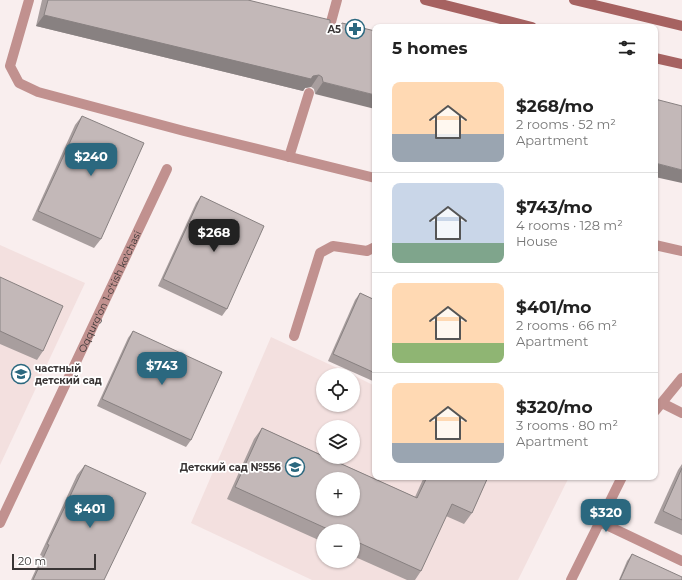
<!DOCTYPE html>
<meta charset="utf-8">
<style>
body{margin:0;font-family:Montserrat,sans-serif;background:#f2f2f2;color:#222;height:100vh;display:flex;flex-direction:column;font-size:15px;white-space:nowrap}
*{box-sizing:border-box;margin:0}
p{font-size:13px;color:#767676}
.icon{flex:none;width:22px;height:22px;fill:none;stroke:currentColor;stroke-width:2;stroke-linecap:round;stroke-linejoin:round}
.map{position:relative;flex:1;overflow:hidden}
.panel{position:absolute;left:372px;top:24px;width:286px;height:456px;display:flex;flex-direction:column;background:#fff;border-radius:8px;box-shadow:0 1px 3px #0004}
.panel>*{flex:none}
.controls{position:absolute;left:316px;top:368px;display:grid;gap:8px}
.controls a{display:grid;place-items:center;width:44px;height:44px;border-radius:50%;background:#fff;box-shadow:0 1px 3px #0004;font-size:20px}
.scale{position:absolute;left:12px;bottom:10px;width:84px;box-sizing:border-box;padding-left:4px;border:2px solid #393535;border-top:0;font-size:11px;line-height:14px;white-space:nowrap;color:#393535;-webkit-text-stroke:3px #fff;paint-order:stroke}
.price{position:absolute;translate:-50% -34px;padding:0 9px;border-radius:8px;background:#2b687f;color:#fff;font-size:13px;line-height:26px;filter:drop-shadow(0 1px 2px #0008)}
.price::after{content:'';position:absolute;left:50%;top:24px;width:12px;height:9px;margin-left:-6px;background:inherit;clip-path:polygon(0 0,100% 0,50% 100%)}
.price.active{background:#222;color:#fff}
ul{padding:0;list-style:none}
li{display:flex;align-items:center;gap:12px;height:100px;padding:0 20px}
li+li{border-top:1px solid #e0e0e0}
li span{display:grid;place-items:center;flex:none;width:112px;height:80px;border-radius:8px;color:#555}
li>.icon{margin-inline-start:auto}
span .icon{width:48px;height:48px;fill:#fffc;stroke-width:1}
li b{font-size:17px}
h2{display:flex;justify-content:space-between;align-items:center;height:48px;padding:0 20px;font-size:17px}
.map>svg:first-child{display:block}
.built{fill:#f3e0df;fill-rule:evenodd}
.lines{fill:none;stroke-linecap:round;stroke-linejoin:round}
.lane{stroke:#c1918f;stroke-width:10}
.street{stroke:#c1918f;stroke-width:10}
.secondary{stroke:#a66261;stroke-width:10}
.wall{fill:#a89e9e}
.shaded-wall{fill:#888181}
.building{fill:#c3b8b8;stroke:#888181;fill-rule:evenodd}
.labels{text-anchor:middle;stroke-width:3.5;stroke-linejoin:round;paint-order:stroke}
.poi-label{font-size:10px;font-weight:bold;fill:#393535;stroke:#fff;text-anchor:end}
.street-label{font-size:10px;fill:#393535;stroke:#fff}
</style>
<div class="map">
<svg width="682" height="580" viewBox="0 0 682 580">
<rect width="100%" height="100%" fill="#f9eeee"/>
<g class="built">
<path d="M0,245L85,283L0,465Z"/>
<path d="M271,337L352,375H323V405H353V375L375,386V477H569L518,580H312L191,523ZM323,427H353V457H323ZM323,479H353V509H323ZM323,531H353V561H323Z"/>
</g>
<g class="lines">
<g class="lane">
<path d="M29,0L10,66L19,83L38,92L184,131L375,178"/>
<path d="M328,33L337,0"/>
<path d="M289,157L309,93"/>
<path d="M655,245L682,251"/>
<path d="M294,336L320,253L333,246L367,251L375,247"/>
<path d="M662,403L682,413"/>
<path d="M600,522L682,561"/>
</g>
<g class="street">
<path d="M655,411L682,378"/>
<path id="s1" d="M0,523L167,169"/>
<path d="M571,580L622,477"/>
</g>
<g class="secondary">
<path d="M425,0L532,27"/>
<path d="M574,0L682,26"/>
<path d="M655,58L682,64"/>
</g>
</g>
<g class="wall">
<path d="M42,0H248L330,23L331,26L335,28L375,31L315,94L314,89L311,87L305,88L303,91L36,26Z"/>
<path d="M82,116L101,239L94,248L32,220L75,125Z"/>
<path d="M201,196L227,309L222,316L158,286L196,203Z"/>
<path d="M0,277L43,351L37,360L0,344Z"/>
<path d="M360,293L375,300V382L328,361L355,300Z"/>
<path d="M133,331L191,440L186,447L97,406L128,338Z"/>
<path d="M262,428L415,497L424,477H488L472,513L464,524L446,516L421,571L415,580H407L353,556V531H323V542L227,499L254,439Z"/>
<path d="M682,464V535L654,523L678,470Z"/>
<path d="M85,465L104,580H31L42,556L40,555L77,475Z"/>
<path d="M632,554L682,580H619L627,561Z"/>
</g>
<g class="shaded-wall">
<path d="M44,15L313,76L319,75L311,87L305,88L303,91L36,26Z"/>
<path d="M323,82L375,95V109L315,94Z"/>
<path d="M655,163L682,170V183L655,177Z"/>
</g>
<g class="building">
<path d="M48,0H248L330,20V23L331,26L335,28L340,26L342,23L375,31V95L323,82L322,77L319,75L313,76L311,79L44,15Z"/>
<path d="M655,99L682,106V170L655,163Z"/>
<path d="M82,116L144,143L101,239L38,211Z"/>
<path d="M201,196L264,226L227,309L163,279Z"/>
<path d="M0,277L63,306L43,351L0,331Z"/>
<path d="M360,293L375,300V373L333,354Z"/>
<path d="M133,331L222,372L191,440L102,399Z"/>
<path d="M262,428L323,456V457H326L417,498L427,477H488L472,513L452,504L421,571L353,540V531H332L235,487ZM323,479H353V509H323Z"/>
<path d="M85,465L146,493L104,580H33L49,545L47,544Z"/>
<path d="M682,468V520L663,511Z"/>
<path d="M632,554L682,577V580H620Z"/>
</g>
<defs>
<symbol id="pharmacy-ring" viewBox="-11 -11 22 22"><circle r="9.5" fill="#fff" stroke="#2b687f" stroke-width="1.5"/><path d="M-2-6h4v4h4v4h-4v4h-4v-4h-4v-4h4Z" fill="#2b687f"/></symbol>
<symbol id="school-ring" viewBox="-11 -11 22 22"><circle r="9.5" fill="#fff" stroke="#2b687f" stroke-width="1.5"/><path d="M0-5L7-2L0 1L-7-2ZM-4 1L0 2.5L4 1V4Q0 6-4 4Z" fill="#2b687f"/></symbol>
</defs>
<g fill-rule="evenodd">
<use href="#pharmacy-ring" x="344" y="18" width="22" height="22"/>
<use href="#school-ring" x="10" y="363" width="22" height="22"/>
<use href="#school-ring" x="284" y="456" width="22" height="22"/>
</g>
<g class="labels">
<g class="poi-label">
<text x="341" y="33">A5</text>
<text x="35" y="372" text-anchor="start">частный<tspan x="35" dy="12">детский сад</tspan></text>
<text x="281" y="471">Детский сад №556</text>
</g>
<g class="street-label">
<text dy="4" stroke="none"><textPath href="#s1" startOffset="256">Oqqurg'on 1-o'tish ko'chasi</textPath></text>
</g>
</g>
</svg>
<div class="controls">
<a><svg class="icon" aria-label="locate" viewBox="0 0 24 24"><circle cx="12" cy="12" r="6"/><path d="M12 2v4M12 18v4M2 12h4M18 12h4"/></svg></a>
<a><svg class="icon" aria-label="layers" viewBox="0 0 24 24"><path d="M12 4l9 5-9 5-9-5zM3 14l9 5 9-5"/></svg></a>
<a>+</a>
<a>−</a>
</div>
<div class="scale">20 m</div>
<b class="price" style="left:91px;top:177px">$240</b>
<b class="price active" style="left:214px;top:253px">$268</b>
<b class="price" style="left:162px;top:386px">$743</b>
<b class="price" style="left:90px;top:529px">$401</b>
<b class="price" style="left:606px;top:533px">$320</b>
<section class="panel">
<h2>5 homes<svg class="icon" aria-label="filters" viewBox="0 0 24 24"><path d="M4 7h16M4 17h16"/><circle cx="9" cy="7" r="2"/><circle cx="15" cy="17" r="2"/></svg></h2>
<ul>
<li><span style="background:linear-gradient(#ffd9b3 65%,#9aa5b1 0)"><svg class="icon" aria-label="home" viewBox="0 0 24 24"><path d="M3 11l9-7 9 7M6 9v11h12V9"/></svg></span><div><b>$268/mo</b><p>2 rooms · 52 m²</p><p>Apartment</p></div></li>
<li><span style="background:linear-gradient(#c9d6e8 75%,#7fa58c 0)"><svg class="icon" aria-label="home" viewBox="0 0 24 24"><path d="M3 11l9-7 9 7M6 9v11h12V9"/></svg></span><div><b>$743/mo</b><p>4 rooms · 128 m²</p><p>House</p></div></li>
<li><span style="background:linear-gradient(#ffd9b3 75%,#8fb573 0)"><svg class="icon" aria-label="home" viewBox="0 0 24 24"><path d="M3 11l9-7 9 7M6 9v11h12V9"/></svg></span><div><b>$401/mo</b><p>2 rooms · 66 m²</p><p>Apartment</p></div></li>
<li><span style="background:linear-gradient(#ffd9b3 75%,#9aa5b1 0)"><svg class="icon" aria-label="home" viewBox="0 0 24 24"><path d="M3 11l9-7 9 7M6 9v11h12V9"/></svg></span><div><b>$320/mo</b><p>3 rooms · 80 m²</p><p>Apartment</p></div></li>
</ul>
</section>
</div>
